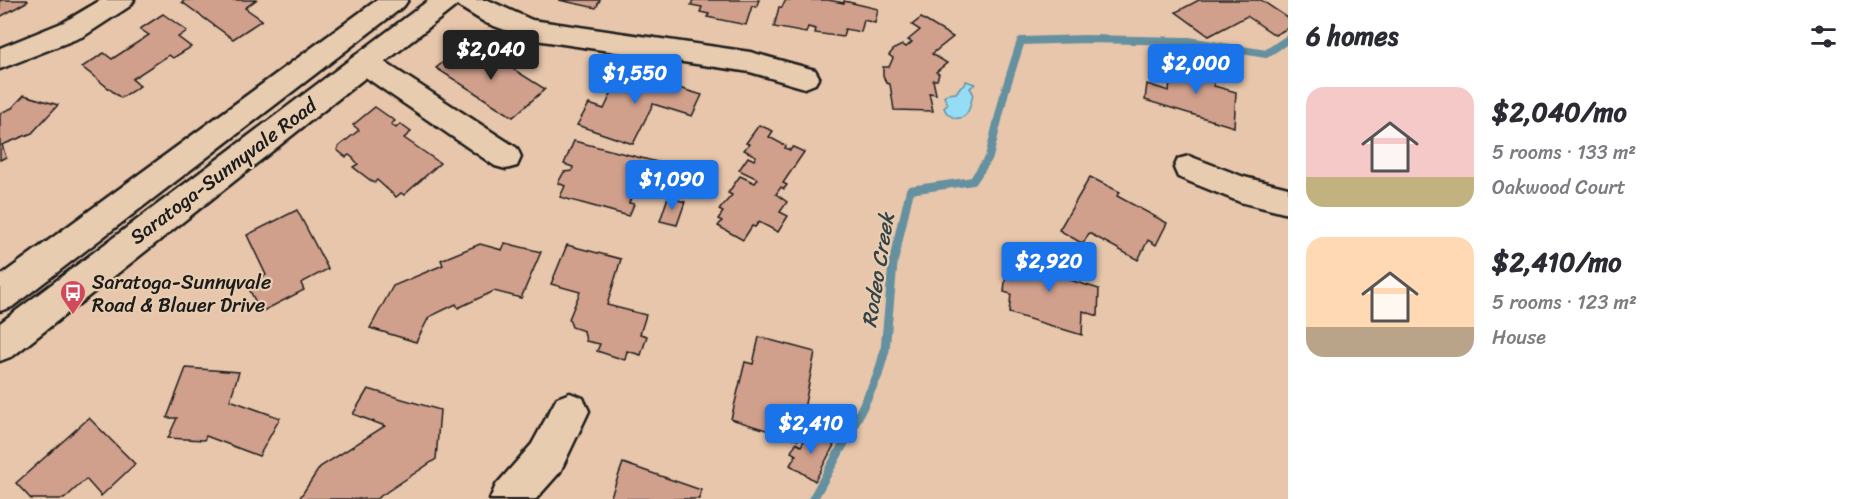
<!DOCTYPE html>
<meta charset="utf-8">
<style>
body{margin:0;font-family:Sriracha,sans-serif;background:#f2f2f3;color:#2b2b33;height:100vh;display:flex;flex-direction:column;font-size:22px;white-space:nowrap}
*{box-sizing:border-box;margin:0}
p{font-size:20px;color:#7c7c81}
.icon{flex:none;width:33px;height:33px;fill:none;stroke:currentColor;stroke-width:2;stroke-linecap:round;stroke-linejoin:round}
.map{position:relative;flex:1;overflow:hidden}
.side{display:flex;flex-direction:column;background:#fff;width:570px}
.side>*{flex:none}
.price{position:absolute;translate:-50% -51px;padding:0 14px;border-radius:6px;background:#1a73e8;color:#fff;font-size:20px;line-height:39px;filter:drop-shadow(0 2px 3px #0008)}
.price::after{content:'';position:absolute;left:50%;top:36px;width:18px;height:14px;margin-left:-9px;background:inherit;clip-path:polygon(0 0,100% 0,50% 100%)}
.price.on{background:#222;color:#fff}
ul{padding:0;list-style:none}
li{display:flex;align-items:center;gap:18px;height:150px;padding:0 18px}
li span{display:grid;place-items:center;flex:none;width:168px;height:120px;border-radius:18px;color:#555}
li>.icon{margin-inline-start:auto}
span .icon{width:72px;height:72px;fill:#fffc;stroke-width:1}
li b{font-size:26px}
h2{display:flex;justify-content:space-between;align-items:center;height:72px;padding:0 18px;font-size:26px}
main{display:flex;flex:1;min-height:0}
.map>svg:first-child{display:block}
.water{fill:#95ddf7;stroke:#65909f;stroke-width:1.5}
.lines{fill:none;stroke-linecap:round;stroke-linejoin:round}
.stream-far1{stroke:#65909f;stroke-width:8}
.stream{stroke:#65909f;stroke-width:9}
.building{fill:#d1a08d;stroke:#1c1c1c;stroke-width:1.5}
.minor-casing{stroke:#1c1c1c;stroke-width:5}
.major-casing{stroke:#1c1c1c;stroke-width:5}
.minor{fill:#e8ccaf;fill-rule:evenodd}
.major{fill:#e8ccaf;fill-rule:evenodd}
.labels{text-anchor:middle;stroke-width:4.5;stroke-linejoin:round;paint-order:stroke}
.street-label{font-size:20px;fill:#1c1c1c;stroke:#e8ccaf}
.poi-label{font-size:20px;fill:#1c1c1c;stroke:#e8ccaf;text-anchor:start}
.water-label{font-size:21px;font-style:italic;fill:#344348;stroke:#e8ccaf}
</style>
<main>
<div class="map">
<svg width="1288" height="499" viewBox="0 0 1288 499">
<rect width="100%" height="100%" fill="#e7c6ab"/>
<filter id="ink" filterUnits="userSpaceOnUse"><feTurbulence type="fractalNoise" baseFrequency=".0167" numOctaves="2"/><feDisplacementMap in="SourceGraphic" scale="12" xChannelSelector="R" yChannelSelector="G"/><feConvolveMatrix kernelMatrix="1 2 1 2 8 2 1 2 1" color-interpolation-filters="sRGB"/></filter>
<g filter="url(#ink)">
<path class="water" d="M966,81L975,84L970,88L973,93C971,103 969,121 955,118C949,116 946,113 944,108L948,104L944,97L947,94L956,93L961,86L965,85Z"/>
<g class="lines">
<path class="stream-far1" d="M902,225L910,190L973,181L989,157L1005,91L1021,41L1085,39L1189,41L1266,54L1288,39"/>
<path class="stream" d="M813,499L854,425L878,375L885,350L893,264L902,223"/>
</g>
<g class="building">
<path d="M0,0H27L28,1L0,17Z"/>
<path d="M185,0H256L245,8L262,20L233,39L182,2Z"/>
<path d="M559,0H600L596,8Z"/>
<path d="M693,0H759L756,7L752,6L746,25L707,17L709,14L700,12L702,7L691,5Z"/>
<path d="M786,0H828L844,3V1L878,9L875,23L864,20L861,32L845,29L843,37L815,33L816,29L808,27L806,33L774,27L779,7H782Z"/>
<path d="M1199,0H1261L1288,18V28L1275,35L1247,16L1209,36L1176,12Z"/>
<path d="M163,14L187,31L178,37L191,47L173,58L169,55L132,79L140,86L121,98L82,67L104,53L112,59L149,35L140,29Z"/>
<path d="M921,18L953,37L932,54L947,63L936,72L939,74L937,80H933L936,94L929,93L933,111L894,110L890,84L886,83L883,75V67H889L893,58L889,55L894,49L902,45L906,47L912,42L908,40L920,30L912,25Z"/>
<path d="M464,46L498,66L502,62L545,89L513,117L436,68Z"/>
<path d="M1172,62L1215,74L1214,86L1236,92L1234,127L1145,100L1147,84L1169,91Z"/>
<path d="M615,69L702,95L692,116L653,104L633,144L577,125L589,104L604,109L612,92L603,89Z"/>
<path d="M24,95L58,105L32,133L2,145L6,157L0,160V113L12,108Z"/>
<path d="M375,107L395,121L391,124L396,128L400,124L411,132L404,138L440,163L404,195L401,193L396,197L377,180L374,183L353,167L358,164L353,158L349,155L346,157L337,150L338,147L359,130L353,125Z"/>
<path d="M759,125L773,131L769,137L786,146L785,148L790,150L793,147L804,152L783,183L787,185L784,189L781,187L776,194L787,202L780,212L788,216L778,232L759,222L755,227L752,226L743,240L718,226L722,221L718,219L723,212L719,210L732,195L728,193L740,176L755,183L758,179L739,170L748,157L754,160L756,156L744,150L749,144L746,143Z"/>
<path d="M574,141L681,168L673,191L637,182L629,203L634,204L629,216L560,197L565,186L558,183L564,172L572,171L573,167L564,164Z"/>
<path d="M1090,177L1120,192L1117,196L1167,223L1156,245L1148,240L1138,260L1089,233L1083,244L1059,230Z"/>
<path d="M668,197L685,202L677,225L660,221Z"/>
<path d="M297,210L328,269L301,283L304,290L261,312L247,285L266,275L247,235Z"/>
<path d="M505,243L541,252L521,298L494,291L458,308L456,304L429,317L416,342L370,328L393,286L443,265L441,260L480,244L502,250Z"/>
<path d="M567,245L621,259L607,305L646,315L640,334L647,336L641,355L627,351L625,360L597,351L600,344L586,341L584,331L572,327L569,319L580,292L551,284Z"/>
<path d="M1045,252L1071,260L1070,280L1099,289L1098,316L1083,311L1082,335L1009,313L1011,294L1004,292L1008,254L1043,264Z"/>
<path d="M759,337L815,352L798,440L731,419L745,362L753,364Z"/>
<path d="M186,368L239,372L230,400L280,418L259,456L206,436L204,440L168,438L177,418H167Z"/>
<path d="M368,389L440,410L436,459L376,499H299L320,467L385,426L353,414Z"/>
<path d="M89,418L135,464L101,496L86,479L64,499H31L16,483Z"/>
<path d="M810,430L834,445L815,481L790,465L796,455L791,452L796,443L801,446Z"/>
<path d="M623,463L701,490L699,499H610Z"/>
</g>
<g class="lines">
<defs>
<g id="minor">
<path d="M101,0H134L130,6L84,36L0,69V48L64,22Z"/>
<path d="M454,0H488L532,20L750,52L815,70L819,77L815,84L805,88L750,72L529,39L486,23L458,6Z"/>
<path d="M365,53L375,56L517,148L521,157L517,166L506,169L495,166L355,70L351,63L355,56Z"/>
<path d="M1189,156L1244,177L1288,188V214L1240,202L1178,177L1174,168L1178,159Z"/>
<path d="M570,393L583,398L589,411L560,472L536,499H490L496,485L532,444L557,398Z"/>
</g>
<g id="major">
<path d="M377,0H408L404,6L12,307L0,311V276Z"/>
<path d="M429,0H460L456,6L13,356L0,361V323Z"/>
</g>
</defs>
<use href="#minor" class="minor-casing"/>
<use href="#major" class="major-casing"/>
<use href="#minor" class="minor"/>
<use href="#major" class="major"/>
</g>
</g>
<defs>
<symbol id="bus-pin" viewBox="-11 -11 22 30"><path d="M0 17L-7.5 6A9.5 9.5 0 1 1 7.5 6Z" fill="#d1495b" stroke="#e8ccaf"/><path d="M-5-6H5V4H4V6H2V4H-2V6H-4V4H-5ZM-3.5-4V0h7V-4ZM-3.5 1.2v1.5H-2V1.2ZM2 1.2v1.5H3.5V1.2Z" fill="#fff"/></symbol>
</defs>
<g fill-rule="evenodd">
<use href="#bus-pin" x="58" y="278" width="30" height="40"/>
</g>
<g class="labels">
<g class="street-label">
<text transform="translate(223 171) rotate(-37)" y="7">Saratoga-Sunnyvale Road</text>
</g>
<g class="poi-label">
<text x="92" y="289">Saratoga-Sunnyvale<tspan x="92" dy="23">Road &amp; Blauer Drive</tspan></text>
</g>
<g class="water-label">
<text transform="translate(878 270) rotate(-81)" y="7">Rodeo Creek</text>
</g>
</g>
</svg>
<b class="price on" style="left:491px;top:81px">$2,040</b>
<b class="price" style="left:1196px;top:95px">$2,000</b>
<b class="price" style="left:635px;top:105px">$1,550</b>
<b class="price" style="left:672px;top:211px">$1,090</b>
<b class="price" style="left:1049px;top:293px">$2,920</b>
<b class="price" style="left:811px;top:455px">$2,410</b>
</div>
<section class="side">
<h2>6 homes<svg class="icon" aria-label="filters" viewBox="0 0 24 24"><path d="M4 7h16M4 17h16"/><circle cx="9" cy="7" r="2"/><circle cx="15" cy="17" r="2"/></svg></h2>
<ul>
<li><span style="background:linear-gradient(#f6c9c9 75%,#c2b280 0)"><svg class="icon" aria-label="home" viewBox="0 0 24 24"><path d="M3 11l9-7 9 7M6 9v11h12V9"/></svg></span><div><b>$2,040/mo</b><p>5 rooms · 133 m²</p><p>Oakwood Court</p></div></li>
<li><span style="background:linear-gradient(#ffd9b3 75%,#b9a48a 0)"><svg class="icon" aria-label="home" viewBox="0 0 24 24"><path d="M3 11l9-7 9 7M6 9v11h12V9"/></svg></span><div><b>$2,410/mo</b><p>5 rooms · 123 m²</p><p>House</p></div></li>
</ul>
</section>
</main>
